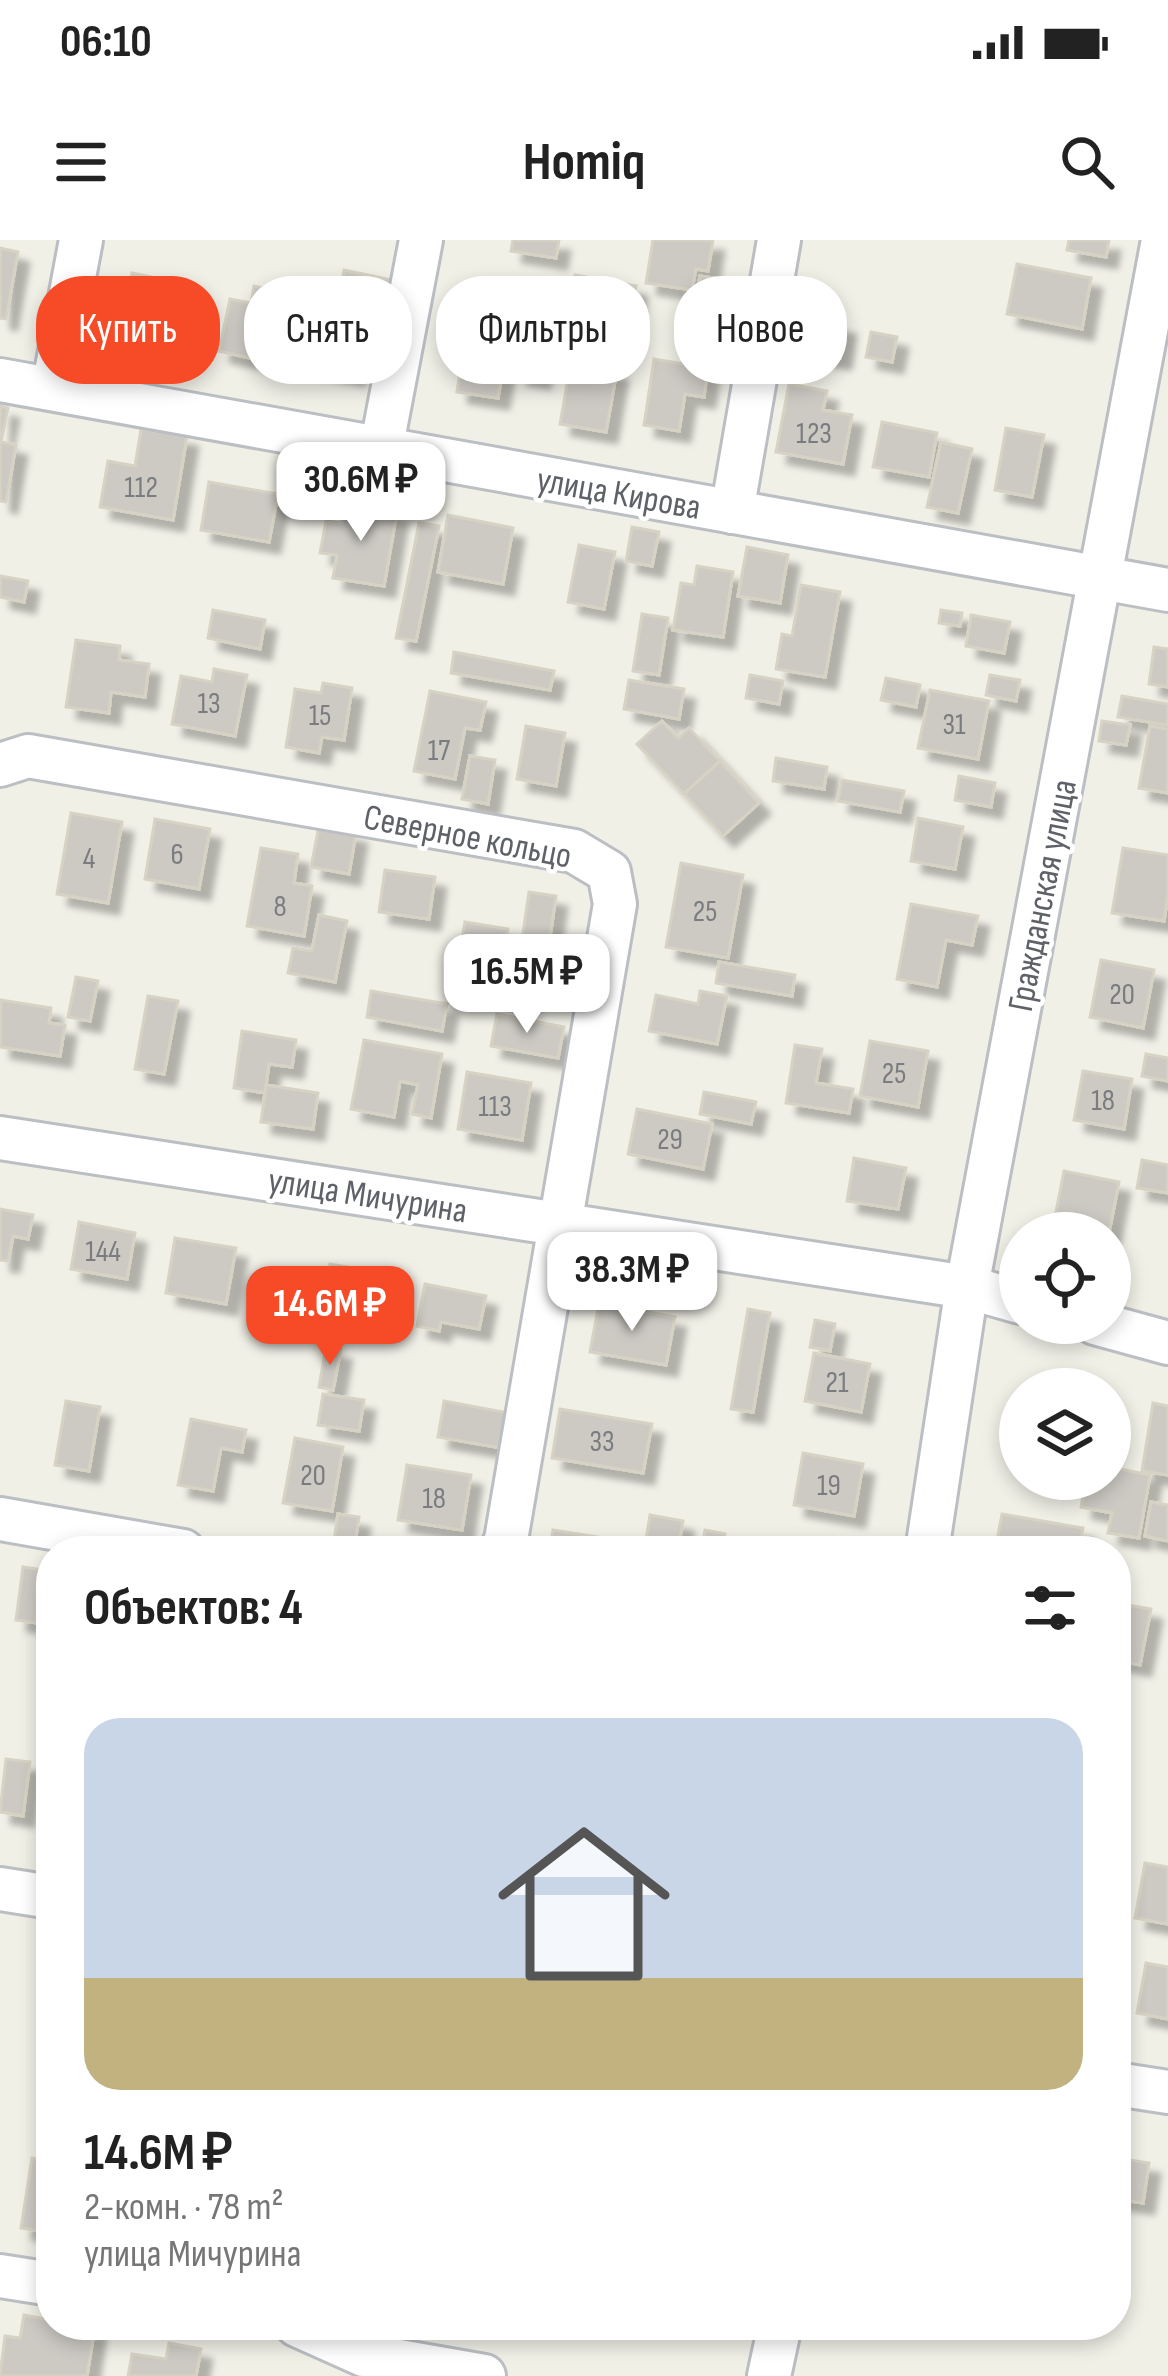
<!DOCTYPE html>
<html lang="ru">
<meta charset="utf-8">
<style>
body{margin:0;font-family:"Sofia Sans Condensed",sans-serif;background:#f6f6f6;color:#222;height:100vh;display:flex;flex-direction:column;font-size:45px;white-space:nowrap}
*{box-sizing:border-box;margin:0}
p{font-size:39px;color:#767676}
.icon{flex:none;width:66px;height:66px;fill:none;stroke:currentColor;stroke-width:2;stroke-linecap:round;stroke-linejoin:round}
.map{position:relative;flex:1;overflow:hidden}
.sheet{position:absolute;left:36px;top:1296px;width:1095px;height:804px;display:flex;flex-direction:column;background:#fff;border-radius:48px;box-shadow:0 6px 18px #0003}
.sheet>*{flex:none}
.banner{position:absolute;left:36px;top:36px;width:1098px;height:108px;display:flex;gap:24px}
.tools{position:absolute;left:999px;top:972px;display:grid;gap:24px}
.tools a{display:grid;place-items:center;width:132px;height:132px;border-radius:50%;background:#fff;box-shadow:0 6px 18px #0003;font-size:60px}
.price{position:absolute;translate:-50% -102px;padding:0 27px;border-radius:24px;background:#fff;color:#222;font-size:39px;line-height:78px;filter:drop-shadow(0 3px 6px #0008)}
.price::after{content:'';position:absolute;left:50%;top:72px;width:36px;height:27px;margin-left:-18px;background:inherit;clip-path:polygon(0 0,100% 0,50% 100%)}
.price.active{background:#f74a27;color:#fff}
ul{padding:0;list-style:none}
li{display:grid;align-content:center;gap:24px;height:636px;padding:0 48px}
li+li{border-top:3px solid #e0e0e0}
li span{display:grid;place-items:center;height:372px;border-radius:36px;color:#555}
li>.icon{margin-inline-start:auto}
span .icon{width:216px;height:216px;fill:#fffc;stroke-width:1}
li b{font-size:51px}
h2{display:flex;justify-content:space-between;align-items:center;height:144px;padding:0 48px;font-size:51px}
.chip{padding:0 42px;border-radius:48px;background:#fff;box-shadow:0 6px 18px #0003;font-size:42px;line-height:108px}
.chip.active{background:#f74a27;color:#fff}
.status{display:flex;justify-content:space-between;align-items:center;height:84px;padding:0 60px;background:#fff;direction:ltr}
.status svg{height:33px;fill:currentColor}
header{display:flex;justify-content:space-between;align-items:center;height:156px;padding:0 48px;background:#fff;font-size:54px;font-weight:700}
.map>svg:first-child{display:block}
.building{fill:#cdcac4;stroke:#d7d3c4;stroke-width:3;filter:url(#shadow)}
.lines{fill:none;stroke-linecap:round;stroke-linejoin:round}
.minor-casing{stroke:#bbbec3;stroke-width:48}
.minor{stroke:#fff;stroke-width:42}
.labels{text-anchor:middle;stroke-width:9;stroke-linejoin:round;paint-order:stroke}
.number-label{font-size:30px;fill:#7a7c7f}
.street-label{font-size:36px;fill:#5e6268;stroke:#fff}
</style>
<div class="status"><b>06:10</b><svg viewBox="0 0 49 12"><path d="M0 12V9h3v3zM5 12V6h3v6zM10 12V3h3v9zM15 12V0h3v12zM26 1h20v11H26zM47 4h2v5h-2z"/></svg></div>
<header><svg class="icon" aria-label="menu" viewBox="0 0 24 24"><path d="M4 6h16M4 12h16M4 18h16"/></svg>Homiq<svg class="icon" aria-label="search" viewBox="0 0 24 24"><circle cx="10" cy="10" r="6"/><path d="M15 15l6 6"/></svg></header>
<div class="map">
<svg width="1168" height="2136" viewBox="0 0 1168 2136">
<defs>
<filter id="shadow"><feDropShadow dx="11" dy="11" stdDeviation="3" flood-color="#0004"/></filter>
</defs>
<rect width="100%" height="100%" fill="#f1f0e7"/>
<g class="building">
<path d="M513,0H559L556,18L511,11Z"/>
<path d="M653,0H713L708,31L696,29L692,50L646,43Z"/>
<path d="M1069,0H1109L1106,17L1067,10Z"/>
<path d="M0,8L18,12L6,79L0,78Z"/>
<path d="M1017,24L1091,38L1082,89L1007,74Z"/>
<path d="M344,30L391,40L385,70L338,61Z"/>
<path d="M132,33L189,45L177,103L120,91Z"/>
<path d="M575,35L636,46L630,81L568,70Z"/>
<path d="M700,36L732,41L728,67L695,61Z"/>
<path d="M254,46L287,53L272,123L219,111L230,59L251,63Z"/>
<path d="M321,69L365,78L354,135L310,126Z"/>
<path d="M798,76L845,84L840,118L792,111Z"/>
<path d="M467,84L517,92L511,124L504,123L498,158L457,152Z"/>
<path d="M523,85L547,89L539,138L516,134Z"/>
<path d="M871,92L897,97L892,122L866,117Z"/>
<path d="M654,119L708,128L704,157L685,154L679,191L644,185Z"/>
<path d="M571,122L617,130L606,192L560,184Z"/>
<path d="M789,144L827,151L823,170L852,175L843,224L776,212Z"/>
<path d="M0,166L8,168L1,202L16,205L6,262L0,261Z"/>
<path d="M882,182L937,193L929,237L873,227Z"/>
<path d="M1006,188L1044,195L1032,257L995,250Z"/>
<path d="M141,189L187,196L173,280L100,267L108,221L135,226Z"/>
<path d="M941,202L972,209L958,273L927,267Z"/>
<path d="M209,242L278,254L269,302L201,290Z"/>
<path d="M345,264L397,272L384,346L333,338L337,315L320,313L326,281L342,283Z"/>
<path d="M448,275L513,288L503,344L438,332Z"/>
<path d="M419,283L439,286L416,401L396,398Z"/>
<path d="M632,287L659,292L652,326L626,321Z"/>
<path d="M579,305L615,312L604,369L568,362Z"/>
<path d="M747,307L788,315L780,363L738,356Z"/>
<path d="M697,326L733,332L723,397L673,390L681,343L694,345Z"/>
<path d="M0,336L28,341L24,362L0,357Z"/>
<path d="M801,345L840,352L825,437L776,429L782,394L792,396Z"/>
<path d="M213,370L265,380L260,409L208,398Z"/>
<path d="M941,370L962,373L960,386L939,383Z"/>
<path d="M642,374L668,378L659,435L633,431Z"/>
<path d="M971,375L1010,382L1004,413L966,406Z"/>
<path d="M76,400L120,406L119,420L149,424L145,457L111,452L109,473L66,467Z"/>
<path d="M1154,407L1168,409V447L1149,444Z"/>
<path d="M454,412L554,431L550,450L451,433Z"/>
<path d="M214,429L247,435L235,496L172,484L181,436L212,442Z"/>
<path d="M750,435L783,441L779,464L746,458Z"/>
<path d="M990,435L1020,440L1016,461L986,455Z"/>
<path d="M886,438L920,445L916,467L881,460Z"/>
<path d="M629,440L684,449L679,479L624,469Z"/>
<path d="M323,443L352,448L344,500L322,497L319,513L286,507L295,449L321,453Z"/>
<path d="M930,450L989,461L978,519L918,508Z"/>
<path d="M430,451L486,462L480,490L465,488L455,539L414,531Z"/>
<path d="M1122,456L1168,464V485L1118,477Z"/>
<path d="M662,481L678,498L689,488L720,521L684,554L637,504Z"/>
<path d="M1102,481L1130,485L1126,505L1099,501Z"/>
<path d="M526,486L565,493L556,546L517,539Z"/>
<path d="M1150,486L1168,489V553L1139,548Z"/>
<path d="M470,516L495,520L488,564L462,559Z"/>
<path d="M776,518L827,527L824,549L773,541Z"/>
<path d="M720,521L759,563L723,596L684,554Z"/>
<path d="M959,536L995,543L991,567L955,560Z"/>
<path d="M842,540L904,551L900,572L838,561Z"/>
<path d="M71,573L122,582L108,663L57,654Z"/>
<path d="M918,578L963,587L955,629L911,621Z"/>
<path d="M155,579L210,589L199,649L145,639Z"/>
<path d="M319,586L356,593L349,634L311,627Z"/>
<path d="M261,608L298,614L294,643L312,646L304,696L247,686Z"/>
<path d="M1123,608L1168,615V655L1164,681L1112,673Z"/>
<path d="M681,623L743,635L728,718L666,707Z"/>
<path d="M385,630L435,637L429,679L379,672Z"/>
<path d="M529,652L556,656L549,704L522,700Z"/>
<path d="M911,664L978,676L972,705L946,700L937,747L897,739Z"/>
<path d="M319,675L347,681L335,742L288,733L293,708L312,711Z"/>
<path d="M465,682L508,689L499,745L455,738Z"/>
<path d="M1101,720L1154,730L1143,788L1090,777Z"/>
<path d="M719,722L795,735L792,756L716,743Z"/>
<path d="M76,737L98,741L90,781L68,777Z"/>
<path d="M371,751L447,764L442,791L367,777Z"/>
<path d="M700,751L727,756L717,804L649,791L656,755L698,764Z"/>
<path d="M148,756L178,761L164,834L135,829Z"/>
<path d="M1,760L51,768L49,783L65,785L60,816L0,807Z"/>
<path d="M497,774L564,787L558,818L491,806Z"/>
<path d="M242,791L296,800L292,827L269,824L265,853L234,848Z"/>
<path d="M364,800L442,814L431,878L412,874L418,845L400,841L394,877L351,869Z"/>
<path d="M870,801L928,811L918,867L860,856Z"/>
<path d="M795,805L822,809L816,843L853,849L849,873L786,863Z"/>
<path d="M1146,814L1168,818V841L1142,836Z"/>
<path d="M1083,831L1132,839L1124,889L1074,880Z"/>
<path d="M467,832L531,843L522,900L458,889Z"/>
<path d="M266,845L318,853L313,889L261,882Z"/>
<path d="M704,852L756,862L751,884L700,874Z"/>
<path d="M637,869L712,884L703,929L628,914Z"/>
<path d="M854,918L906,928L898,969L847,961Z"/>
<path d="M1142,920L1168,925V953L1137,948Z"/>
<path d="M1064,931L1119,942L1109,993H1083L1053,987Z"/>
<path d="M0,969L33,975L28,999L13,996L8,1021L0,1020Z"/>
<path d="M79,982L135,993L127,1039L71,1029Z"/>
<path d="M175,998L236,1008L226,1064L166,1053Z"/>
<path d="M330,1024L364,1030L355,1084L321,1078Z"/>
<path d="M425,1044L486,1056L479,1089L441,1082L439,1091L417,1086Z"/>
<path d="M599,1063L675,1077L666,1125L590,1112Z"/>
<path d="M748,1069L770,1073L753,1172L731,1169Z"/>
<path d="M815,1080L835,1084L830,1111L810,1107Z"/>
<path d="M326,1107L341,1109L333,1150L319,1147Z"/>
<path d="M814,1113L870,1124L861,1172L805,1161Z"/>
<path d="M323,1154L364,1160L359,1191L318,1185Z"/>
<path d="M66,1161L100,1167L89,1231L55,1225Z"/>
<path d="M444,1161L514,1174L507,1209L438,1197Z"/>
<path d="M1153,1163L1168,1166V1235L1142,1231Z"/>
<path d="M560,1169L652,1184L643,1233L552,1218Z"/>
<path d="M191,1179L246,1190L242,1212L221,1208L213,1251L178,1245Z"/>
<path d="M295,1198L343,1207L332,1271L283,1263Z"/>
<path d="M803,1213L863,1224L854,1276L794,1265Z"/>
<path d="M407,1225L471,1235L462,1290L398,1280Z"/>
<path d="M1110,1227L1150,1235L1139,1298L1108,1293L1112,1273L1081,1267L1086,1239H1110Z"/>
<path d="M1151,1262L1168,1265V1301L1145,1296Z"/>
<path d="M338,1274L359,1277L354,1310L333,1307Z"/>
<path d="M1002,1274L1083,1288L1079,1311H995Z"/>
<path d="M650,1275L683,1281L679,1304L646,1299Z"/>
<path d="M553,1290L629,1302L628,1311H549Z"/>
<path d="M705,1290L725,1294L722,1311H701Z"/>
<path d="M23,1327L51,1331V1385L16,1380Z"/>
<path d="M1122,1364L1151,1369L1140,1425L1116,1420V1396Z"/>
<path d="M6,1519L30,1522L23,1576L0,1572Z"/>
<path d="M1145,1623L1168,1627V1684L1135,1678Z"/>
<path d="M1146,1723L1168,1727V1779L1137,1773Z"/>
<path d="M49,1747H51V1795L42,1793Z"/>
<path d="M32,1918L51,1921V1993L21,1988Z"/>
<path d="M1116,1918L1149,1923L1143,1963L1116,1959Z"/>
<path d="M24,2075L51,2080V2085L95,2087L87,2136H0L5,2096L20,2098Z"/>
<path d="M169,2103L201,2109L196,2136H128L132,2114L166,2119Z"/>
</g>
<g class="lines">
<defs>
<g id="minor">
<path d="M0,140L1168,350"/>
<path d="M53,149L81,0"/>
<path d="M381,210L421,0"/>
<path d="M732,272L779,0"/>
<path d="M0,525L28,516L574,611L609,632L615,664L506,1300L501,1311"/>
<path d="M0,898L967,1047L1020,1062"/>
<path d="M1095,1083L1168,1103"/>
<path d="M0,1279L183,1311"/>
<path d="M927,1311L967,1047L1163,0"/>
<path d="M0,1649L51,1657"/>
<path d="M1116,1844L1168,1852"/>
<path d="M0,2036L51,2044"/>
<path d="M297,2085L364,2115L484,2136"/>
<path d="M769,2136L780,2085"/>
</g>
</defs>
<use href="#minor" class="minor-casing"/>
<use href="#minor" class="minor"/>
</g>
<g class="labels">
<g class="number-label">
<text x="814" y="203">123</text>
<text x="141" y="257">112</text>
<text x="209" y="473">13</text>
<text x="320" y="485">15</text>
<text x="954" y="494">31</text>
<text x="439" y="520">17</text>
<text x="177" y="624">6</text>
<text x="89" y="628">4</text>
<text x="280" y="676">8</text>
<text x="705" y="681">25</text>
<text x="1122" y="764">20</text>
<text x="894" y="843">25</text>
<text x="1103" y="870">18</text>
<text x="495" y="876">113</text>
<text x="670" y="909">29</text>
<text x="103" y="1021">144</text>
<text x="837" y="1152">21</text>
<text x="602" y="1211">33</text>
<text x="313" y="1245">20</text>
<text x="829" y="1255">19</text>
<text x="434" y="1268">18</text>
</g>
<g class="street-label">
<text transform="translate(619 252) rotate(10)" y="13">улица Кирова</text>
<text transform="translate(468 595) rotate(11)" y="13">Северное кольцо</text>
<text transform="translate(1041 655) rotate(-79)" y="13">Гражданская улица</text>
<text transform="translate(368 954) rotate(9)" y="13">улица Мичурина</text>
</g>
</g>
</svg>
<div class="tools">
<a><svg class="icon" aria-label="locate" viewBox="0 0 24 24"><circle cx="12" cy="12" r="6"/><path d="M12 2v4M12 18v4M2 12h4M18 12h4"/></svg></a>
<a><svg class="icon" aria-label="layers" viewBox="0 0 24 24"><path d="M12 4l9 5-9 5-9-5zM3 14l9 5 9-5"/></svg></a>
</div>
<b class="price" style="left:361px;top:304px">30.6M ₽</b>
<b class="price" style="left:527px;top:796px">16.5M ₽</b>
<b class="price" style="left:632px;top:1094px">38.3M ₽</b>
<b class="price active" style="left:330px;top:1128px">14.6M ₽</b>
<div class="banner">
<a class="chip active">Купить</a>
<a class="chip">Снять</a>
<a class="chip">Фильтры</a>
<a class="chip">Новое</a>
</div>
<section class="sheet">
<h2>Объектов: 4<svg class="icon" aria-label="filters" viewBox="0 0 24 24"><path d="M4 7h16M4 17h16"/><circle cx="9" cy="7" r="2"/><circle cx="15" cy="17" r="2"/></svg></h2>
<ul>
<li><span style="background:linear-gradient(#c9d6e8 70%,#c2b280 0)"><svg class="icon" aria-label="home" viewBox="0 0 24 24"><path d="M3 11l9-7 9 7M6 9v11h12V9"/></svg></span><div><b>14.6M ₽</b><p>2-комн. · 78 m²</p><p>улица Мичурина</p></div></li>
</ul>
</section>
</div>
